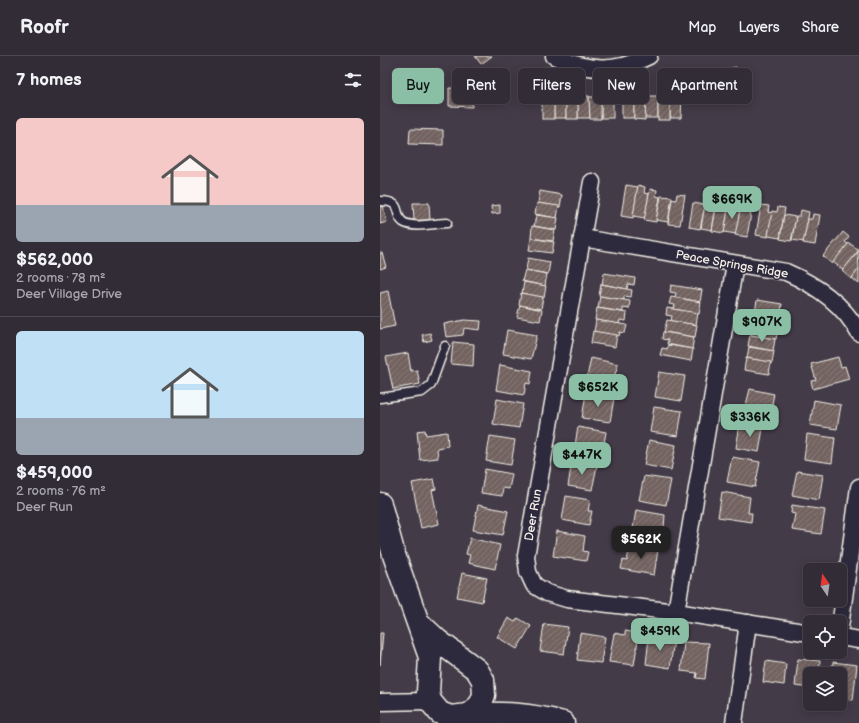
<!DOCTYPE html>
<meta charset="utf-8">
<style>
body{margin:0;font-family:"Balsamiq Sans",sans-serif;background:#3a343e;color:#f1f3f6;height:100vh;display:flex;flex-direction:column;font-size:15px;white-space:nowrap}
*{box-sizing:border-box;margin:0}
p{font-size:13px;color:#a8a7ad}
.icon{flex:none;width:22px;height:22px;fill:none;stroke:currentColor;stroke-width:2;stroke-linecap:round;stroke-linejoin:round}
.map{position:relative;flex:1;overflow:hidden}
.sheet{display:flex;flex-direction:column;background:#322c36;width:380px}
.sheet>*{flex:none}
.top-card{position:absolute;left:12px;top:12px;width:380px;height:36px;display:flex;gap:8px}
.needle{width:26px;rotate:347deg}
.tools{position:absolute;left:423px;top:507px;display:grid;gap:8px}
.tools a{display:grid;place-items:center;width:44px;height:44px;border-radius:6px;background:#322c36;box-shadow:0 2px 10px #0003,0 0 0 1px #4d4851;font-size:20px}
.price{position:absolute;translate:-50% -34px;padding:0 9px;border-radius:8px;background:#8abfa5;color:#111;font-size:13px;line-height:26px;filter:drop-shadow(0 1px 2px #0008)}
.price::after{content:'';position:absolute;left:50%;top:24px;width:12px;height:9px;margin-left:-6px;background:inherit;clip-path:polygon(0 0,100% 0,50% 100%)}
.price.selected{background:#222;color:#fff}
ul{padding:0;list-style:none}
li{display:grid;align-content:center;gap:8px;height:212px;padding:0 16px}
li+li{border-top:1px solid #4d4851}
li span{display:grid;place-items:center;height:124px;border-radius:6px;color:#555}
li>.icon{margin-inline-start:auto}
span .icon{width:72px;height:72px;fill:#fffc;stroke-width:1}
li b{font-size:17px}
h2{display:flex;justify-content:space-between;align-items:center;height:48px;padding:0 16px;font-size:17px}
.chip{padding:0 14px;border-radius:6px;background:#322c36;box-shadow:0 2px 10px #0003,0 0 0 1px #4d4851;font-size:14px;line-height:36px}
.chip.selected{background:#8abfa5;color:#111}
header{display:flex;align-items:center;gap:24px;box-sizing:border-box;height:56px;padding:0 20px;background:#322c36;border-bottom:1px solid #4d4851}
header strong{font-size:19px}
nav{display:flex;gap:22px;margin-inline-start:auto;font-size:14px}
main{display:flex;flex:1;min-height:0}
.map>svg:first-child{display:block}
.building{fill:url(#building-hatch);stroke:#f4f1e8}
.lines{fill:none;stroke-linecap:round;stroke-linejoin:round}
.lane-casing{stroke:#f4f1e8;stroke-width:11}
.street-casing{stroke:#f4f1e8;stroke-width:19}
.secondary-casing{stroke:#f4f1e8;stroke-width:25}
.lane{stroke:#2f2a3d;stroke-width:8}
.street{stroke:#2f2a3d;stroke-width:16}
.secondary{stroke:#2f2a3d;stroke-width:22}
.labels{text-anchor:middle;stroke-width:3;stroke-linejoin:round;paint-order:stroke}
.street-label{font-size:12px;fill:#f4f1e8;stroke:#2f2a3d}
</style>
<header>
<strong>Roofr</strong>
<nav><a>Map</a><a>Layers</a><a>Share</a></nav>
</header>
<main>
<section class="sheet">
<h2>7 homes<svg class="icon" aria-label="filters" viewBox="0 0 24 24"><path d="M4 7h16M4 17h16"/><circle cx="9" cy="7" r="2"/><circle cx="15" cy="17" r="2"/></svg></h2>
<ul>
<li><span style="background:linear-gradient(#f6c9c9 70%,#9aa5b1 0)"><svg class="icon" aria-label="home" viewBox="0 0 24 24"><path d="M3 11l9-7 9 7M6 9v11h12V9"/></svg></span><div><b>$562,000</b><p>2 rooms · 78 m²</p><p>Deer Village Drive</p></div></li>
<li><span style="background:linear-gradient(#bfe0f5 70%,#9aa5b1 0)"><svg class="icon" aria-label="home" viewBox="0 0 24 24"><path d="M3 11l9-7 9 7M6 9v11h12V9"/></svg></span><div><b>$459,000</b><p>2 rooms · 76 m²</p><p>Deer Run</p></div></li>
</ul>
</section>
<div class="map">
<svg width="479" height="667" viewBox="0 0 479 667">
<defs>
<pattern id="building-hatch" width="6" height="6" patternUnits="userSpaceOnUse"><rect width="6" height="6" fill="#736360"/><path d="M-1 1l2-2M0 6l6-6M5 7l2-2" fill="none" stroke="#887a77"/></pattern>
</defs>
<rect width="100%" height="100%" fill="#433b48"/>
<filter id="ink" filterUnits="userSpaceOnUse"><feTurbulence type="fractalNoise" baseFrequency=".025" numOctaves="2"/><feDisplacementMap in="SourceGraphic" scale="8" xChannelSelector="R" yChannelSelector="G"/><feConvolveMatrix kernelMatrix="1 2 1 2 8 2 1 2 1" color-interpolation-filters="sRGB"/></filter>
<g filter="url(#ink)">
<g class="building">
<path d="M95,0H112L101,8Z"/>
<path d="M356,11L363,37L349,41L348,37L330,42L324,19Z"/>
<path d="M69,32L92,33V51L69,50Z"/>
<rect x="174" y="39" width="12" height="23"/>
<path d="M198,40H209L210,62H198Z"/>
<rect x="221" y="40" width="12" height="22"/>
<rect x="242" y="40" width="12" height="22"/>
<path d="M266,40H278V62H265Z"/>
<path d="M290,40H302L301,62H290Z"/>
<rect x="162" y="41" width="12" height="22"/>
<rect x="186" y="41" width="12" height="22"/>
<path d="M209,41H221V63H210Z"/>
<path d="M254,41L266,42L265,64L254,63Z"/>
<rect x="278" y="42" width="12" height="22"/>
<path d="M30,73L63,74V89L29,88Z"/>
<path d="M246,129L258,131L253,162L241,160Z"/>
<path d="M258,129L265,131L264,137L269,138L265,162L253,160Z"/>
<path d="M270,133L277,134L276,140L280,141L276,166L264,164Z"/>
<path d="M160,135L182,139L180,151L158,147Z"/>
<path d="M297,138L305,139L300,169L288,168L292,143L296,144Z"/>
<path d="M281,140L292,141L288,166L276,164Z"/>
<path d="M330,142L337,144L332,174L321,172L325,147L329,148Z"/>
<path d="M349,145L352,146L351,152L360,153L356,178L344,176Z"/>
<path d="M337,146L349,147L344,177L332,175Z"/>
<path d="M33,147H49L50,165H34Z"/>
<path d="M157,147L179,150L177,162L155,158Z"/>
<path d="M313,147L325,149L320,173L309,171Z"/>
<path d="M120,149V157L112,158L111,150Z"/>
<path d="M365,149L372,151L367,181L355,179L360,155H364Z"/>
<path d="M381,149L389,150L388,156L392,157L388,181L376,179Z"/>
<path d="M3,150L7,166L0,168V151Z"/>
<path d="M398,151L405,152L400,182L388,180L392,155L397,156Z"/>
<path d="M421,154L429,156L424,186L412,184L416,160H420Z"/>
<path d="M433,158L440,159L435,189L423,187L428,163H432Z"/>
<path d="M156,159L178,162L176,174L154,170Z"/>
<path d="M404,159L416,161L411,185L400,183Z"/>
<path d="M152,170L175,174L173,185L151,182Z"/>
<path d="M463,176L469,181L465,186L468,188L452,208L443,200Z"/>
<path d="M151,182L174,186L172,197L149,194Z"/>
<path d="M469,187L479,194L463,214L453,206Z"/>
<path d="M478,196L479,213L471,223L462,215Z"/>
<path d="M0,197H2L6,211L0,213Z"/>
<path d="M148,202L170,206L168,218L146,214Z"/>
<path d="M479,213V228L472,222Z"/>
<path d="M145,214L167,218L165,230L142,225Z"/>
<path d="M224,217L255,222L254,229L248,228L247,233L222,228Z"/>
<path d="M144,226L166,230L164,242L142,237Z"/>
<path d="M221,228L252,234L251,241L244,240V244L219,240Z"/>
<path d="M291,229L322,234L320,246L295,241L296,237L290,236Z"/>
<path d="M8,235L15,270L0,273V237Z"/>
<path d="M141,237L163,241L161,253L139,249Z"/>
<path d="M220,240L250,245L249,253L243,252V256L218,252Z"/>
<path d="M291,241L321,246L319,258L294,253L295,249L289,248Z"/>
<path d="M377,244L402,248L400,260L375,256Z"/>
<path d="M140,249L162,254L160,265L137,261Z"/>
<path d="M217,252L247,257L246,265L240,264L239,268L215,264Z"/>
<path d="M287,252L318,257L316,269L291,265L292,260L286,259Z"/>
<path d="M374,255L399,260L397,271L372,267Z"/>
<path d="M84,264L101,265L100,274L84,272L83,279L66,281L64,268Z"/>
<path d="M216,264L247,269L245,277L240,276L239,280L214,276Z"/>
<path d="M287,264L317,269L315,281L284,276Z"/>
<path d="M374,267L398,271L396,283L371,279Z"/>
<path d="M127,274L157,279L151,303L123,298Z"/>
<path d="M213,275L237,279L235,291L211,287Z"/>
<path d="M283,276L314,281L312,293L287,288L288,284L282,283Z"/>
<path d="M50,277L52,284L44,286L42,279Z"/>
<path d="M370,279L395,283L393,295L368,290Z"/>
<path d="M73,286L94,288L93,310L71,308Z"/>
<path d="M288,289L313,293L311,305L280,299L282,292L287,293Z"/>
<path d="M369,291L394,295L392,307L367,302Z"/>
<path d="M28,297L31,315L37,314L40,328L13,333L6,301Z"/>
<path d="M458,301L461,311L465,310L469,323L433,333L431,325L436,324L431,308Z"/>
<path d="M211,302L238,308L231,332L206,326Z"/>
<path d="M366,302L391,306L389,318L364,314Z"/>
<path d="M120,309L152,315L150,328L146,327L144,339L116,334Z"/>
<path d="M279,316L305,320L301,345L275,341Z"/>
<path d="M370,333L394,338L389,362L364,357Z"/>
<path d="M206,337L234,342L230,366L202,362Z"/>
<path d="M117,343L143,348L139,372L113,368Z"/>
<path d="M434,344L461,349L457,373L430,369Z"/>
<path d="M274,351L302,355L298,380L270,376Z"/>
<path d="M360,368L383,372L379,396L356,392Z"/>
<path d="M198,371L226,376L223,393L220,392L218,400L194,395Z"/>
<path d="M45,374L46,379L67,376L68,390L57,392L58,402L40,404L37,375Z"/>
<path d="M427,378L455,382L452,407L424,403Z"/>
<path d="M110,380L135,384L131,409L106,405Z"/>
<path d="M269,384L296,389L291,414L264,409Z"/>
<path d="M352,401L380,406L375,431L347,426Z"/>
<path d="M192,405L217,410L212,434L188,430Z"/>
<path d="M105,413L132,418L129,433L123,432L122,440L101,437Z"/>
<path d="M417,415L443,419L439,444L412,439Z"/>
<path d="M264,420L291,424L286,449L259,444Z"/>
<path d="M54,423L56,433L52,434L59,468L41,472L32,427Z"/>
<path d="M342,436L370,441L368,457H372L371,466L338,461Z"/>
<path d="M186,440L210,444L208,455H212L209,469L182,464Z"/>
<path d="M98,449L128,455L123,479L93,474Z"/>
<path d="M412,449L445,454L441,478L412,474L415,458L411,457Z"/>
<path d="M256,454L285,459L283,484L252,479Z"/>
<path d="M177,475L205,480L203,495L208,496L206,505L173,500Z"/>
<path d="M90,482L120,489L115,513L88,507L90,499L86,498Z"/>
<path d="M250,489L278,494L274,519L241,513L243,504L247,505Z"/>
<path d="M82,517L107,522L102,546L77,541Z"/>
<path d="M128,562L135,566L138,562L151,570L137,593L117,581Z"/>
<path d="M164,568L188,571L184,598L160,595Z"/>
<path d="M245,575L259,577L254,609L229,606L234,577L245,579Z"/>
<path d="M0,577H3L0,609Z"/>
<path d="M200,577L225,581L221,607L197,604Z"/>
<path d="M269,581L294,584L290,612L266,608Z"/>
<path d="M304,586L329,587L325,623L316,622L317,617L301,615Z"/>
<path d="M418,603L440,605L439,618H430V632L415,630Z"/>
<path d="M386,605L406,608L404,629L383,626Z"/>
<path d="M453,606L477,609L473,644L460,643V618H452Z"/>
</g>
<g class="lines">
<defs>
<g id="lane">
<path d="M0,145C24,145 13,158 23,166C34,173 56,167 67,167"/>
<path d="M0,342L42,336L51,329L65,290"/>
</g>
<g id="street">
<path d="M174,0C208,16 236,17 269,0"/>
<path d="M212,126L146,500L148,516L154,529L167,537L187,543L296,556L430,577"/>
<path d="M202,182L406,216C436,229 463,247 479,277"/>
<path d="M296,556L355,208"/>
<path d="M460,571L479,431"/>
<path d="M460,581L479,584"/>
<path d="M0,646L50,645"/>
<path d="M354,667L368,567"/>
</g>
<g id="secondary">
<path d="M0,448L14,499L50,601L48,636L50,645L60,657L71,661L88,659L100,649L104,639L103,624L97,614L57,584L40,568"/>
<path d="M89,658C125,657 149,658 183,667"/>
</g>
</defs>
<use href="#lane" class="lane-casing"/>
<use href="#street" class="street-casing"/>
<use href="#secondary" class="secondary-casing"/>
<use href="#lane" class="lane"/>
<use href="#street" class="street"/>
<use href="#secondary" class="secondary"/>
</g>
</g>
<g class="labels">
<g class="street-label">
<text transform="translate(352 208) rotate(10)" y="4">Peace Springs Ridge</text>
<text transform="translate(153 459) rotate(-80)" y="4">Deer Run</text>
</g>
</g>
</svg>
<div class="tools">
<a><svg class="needle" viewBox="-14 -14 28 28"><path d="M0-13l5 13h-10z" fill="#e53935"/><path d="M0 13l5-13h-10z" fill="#a8a7ad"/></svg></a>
<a><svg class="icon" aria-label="locate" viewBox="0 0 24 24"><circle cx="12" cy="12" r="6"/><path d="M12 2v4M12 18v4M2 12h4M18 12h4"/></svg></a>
<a><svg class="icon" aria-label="layers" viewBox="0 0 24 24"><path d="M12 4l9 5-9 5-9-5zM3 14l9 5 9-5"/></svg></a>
</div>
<b class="price" style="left:352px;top:164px">$669K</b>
<b class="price" style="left:382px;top:287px">$907K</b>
<b class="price" style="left:218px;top:352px">$652K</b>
<b class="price" style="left:370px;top:382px">$336K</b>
<b class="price" style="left:202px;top:420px">$447K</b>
<b class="price selected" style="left:261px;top:504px">$562K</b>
<b class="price" style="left:280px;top:596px">$459K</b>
<div class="top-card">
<a class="chip selected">Buy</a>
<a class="chip">Rent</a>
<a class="chip">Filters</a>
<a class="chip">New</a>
<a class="chip">Apartment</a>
</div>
</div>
</main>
